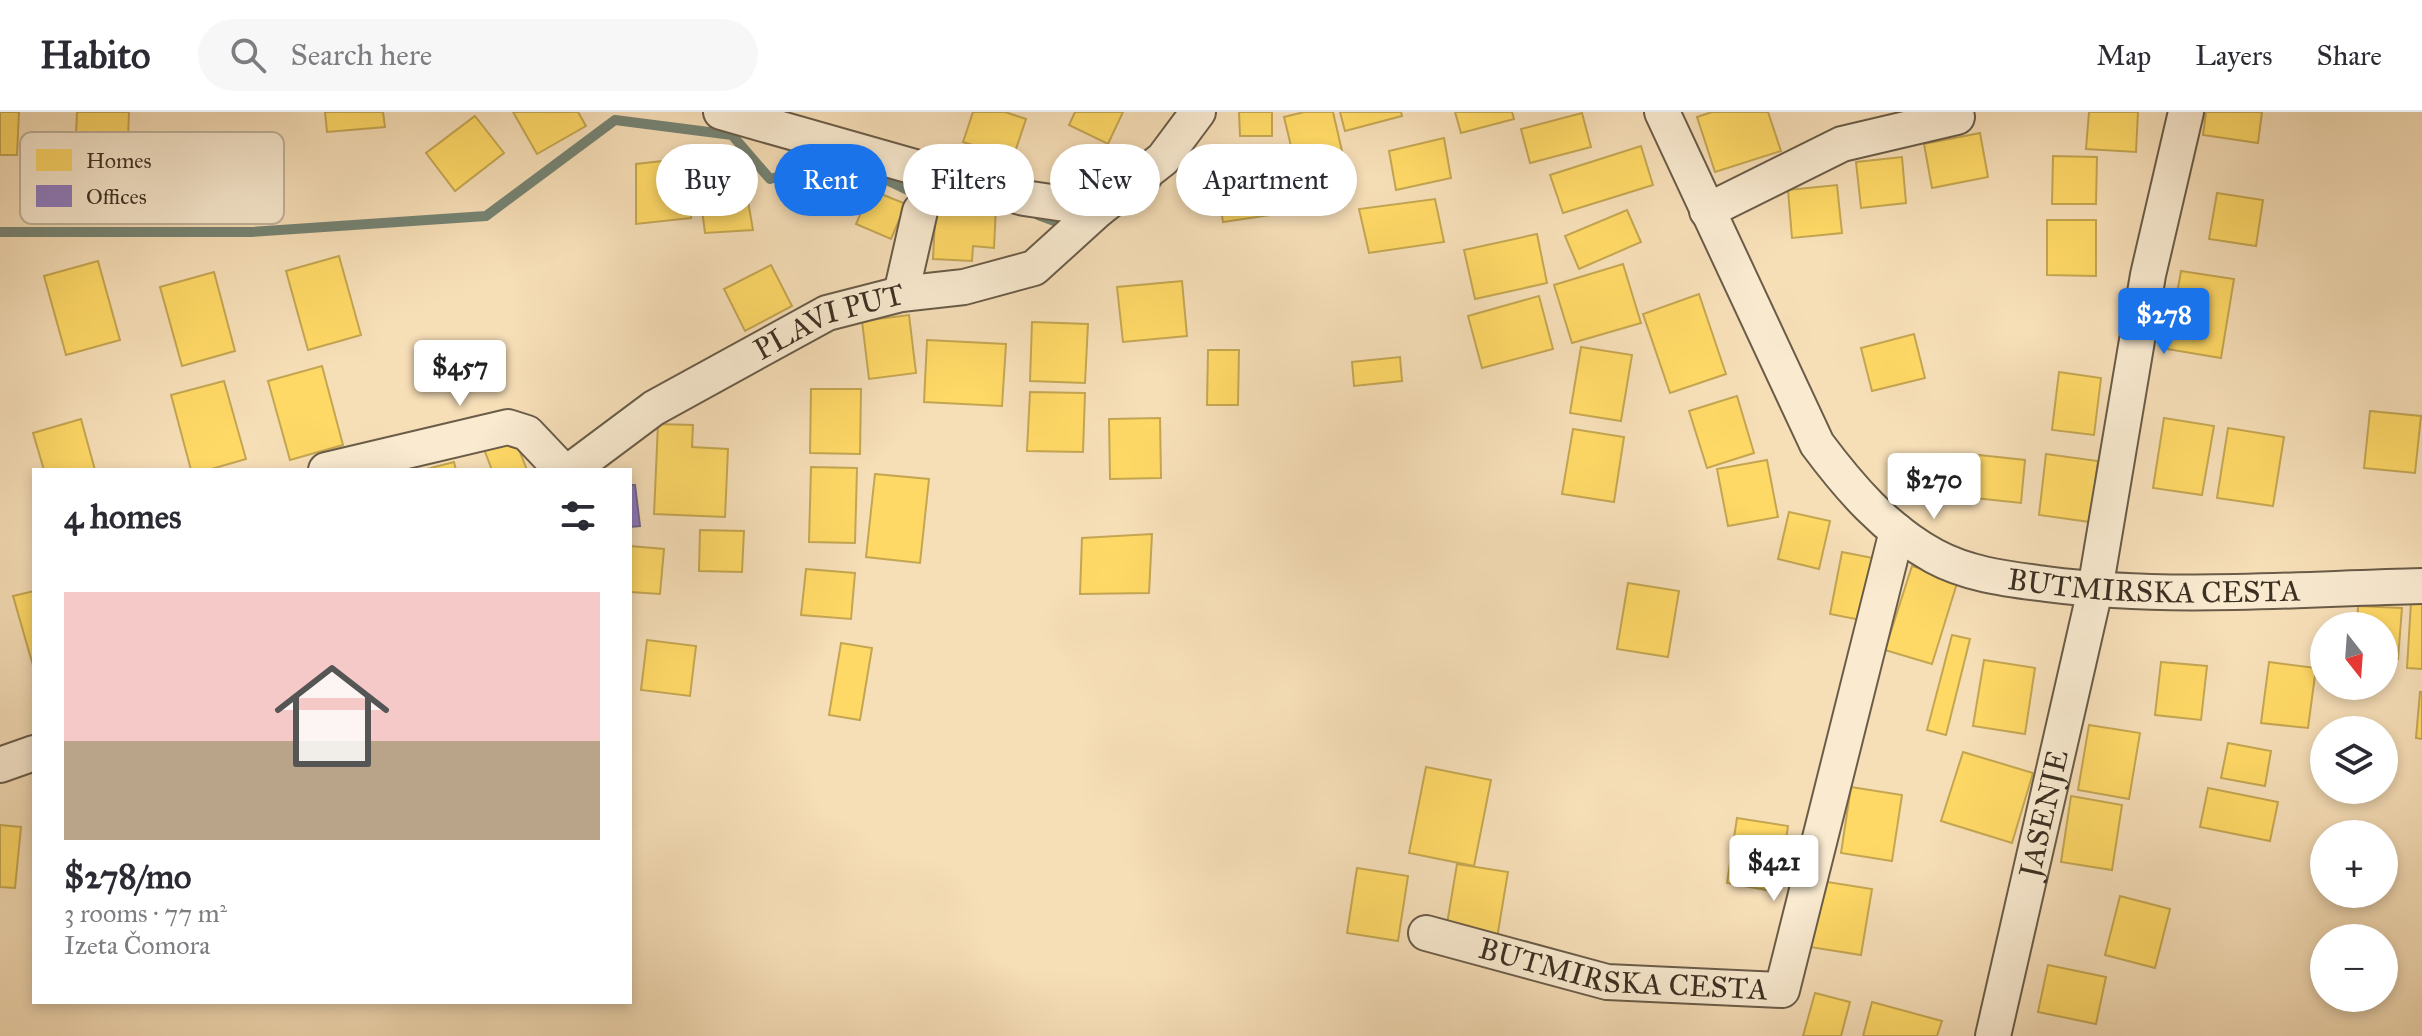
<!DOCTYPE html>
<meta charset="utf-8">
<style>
body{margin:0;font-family:"IM FELL Great Primer",serif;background:#f7f7f7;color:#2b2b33;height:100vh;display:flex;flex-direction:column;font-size:30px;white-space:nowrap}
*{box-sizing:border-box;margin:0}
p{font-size:26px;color:#7c7c81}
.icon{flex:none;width:44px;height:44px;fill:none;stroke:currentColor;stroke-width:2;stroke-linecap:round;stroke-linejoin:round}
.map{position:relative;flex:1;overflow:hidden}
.panel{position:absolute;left:32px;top:356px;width:600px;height:536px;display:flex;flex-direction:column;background:#fff;border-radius:0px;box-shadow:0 4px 12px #0003}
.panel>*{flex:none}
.banner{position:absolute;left:656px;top:32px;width:760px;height:72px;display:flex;gap:16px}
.needle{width:52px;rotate:163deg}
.fabs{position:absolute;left:2310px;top:500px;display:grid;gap:16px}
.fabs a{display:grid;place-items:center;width:88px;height:88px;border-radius:50%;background:#fff;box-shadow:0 4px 12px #0003;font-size:40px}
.price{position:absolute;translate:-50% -68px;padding:0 18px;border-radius:8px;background:#fff;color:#222;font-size:26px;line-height:52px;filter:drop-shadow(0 2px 4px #0008)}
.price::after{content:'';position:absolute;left:50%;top:48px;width:24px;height:18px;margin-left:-12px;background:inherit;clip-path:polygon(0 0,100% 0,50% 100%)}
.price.active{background:#1a73e8;color:#fff}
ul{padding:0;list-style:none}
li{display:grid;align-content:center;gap:16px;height:424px;padding:0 32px}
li+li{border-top:2px solid #e1e1e2}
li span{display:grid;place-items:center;height:248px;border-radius:0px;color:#555}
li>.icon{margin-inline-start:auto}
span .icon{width:144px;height:144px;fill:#fffc;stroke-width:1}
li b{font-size:34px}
h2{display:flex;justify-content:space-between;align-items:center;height:96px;padding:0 32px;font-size:34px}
.tag{padding:0 28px;border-radius:36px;background:#fff;box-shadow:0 4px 12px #0003;font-size:28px;line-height:72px}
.tag.active{background:#1a73e8;color:#fff}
header{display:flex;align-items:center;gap:48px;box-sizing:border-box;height:112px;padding:0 40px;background:#fff;border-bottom:2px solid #e1e1e2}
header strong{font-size:38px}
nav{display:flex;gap:44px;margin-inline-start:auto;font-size:28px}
.search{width:560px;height:72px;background:#f7f7f7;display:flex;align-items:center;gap:20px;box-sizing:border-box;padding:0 28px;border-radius:44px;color:#7c7c81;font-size:30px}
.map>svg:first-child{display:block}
.homes{fill:#ffd966;stroke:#c4a652;stroke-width:2}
.offices{fill:#8e7cc3;stroke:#756593;stroke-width:2}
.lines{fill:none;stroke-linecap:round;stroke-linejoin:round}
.stream{stroke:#768474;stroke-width:10}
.minor-casing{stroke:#6a5c48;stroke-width:38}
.minor{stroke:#f9ead0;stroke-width:34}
.labels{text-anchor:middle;stroke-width:8;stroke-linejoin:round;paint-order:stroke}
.street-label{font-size:30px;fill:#3c3023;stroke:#f9ead0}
.key{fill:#f9ead0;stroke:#c0b29c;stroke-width:2}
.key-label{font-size:22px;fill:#3c3023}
</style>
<header>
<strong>Habito</strong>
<div class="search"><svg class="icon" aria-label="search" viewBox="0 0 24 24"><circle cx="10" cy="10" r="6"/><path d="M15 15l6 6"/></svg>Search here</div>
<nav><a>Map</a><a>Layers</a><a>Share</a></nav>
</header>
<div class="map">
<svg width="2422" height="924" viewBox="0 0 2422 924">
<rect width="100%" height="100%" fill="#f6deb7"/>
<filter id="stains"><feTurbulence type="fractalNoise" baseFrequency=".0025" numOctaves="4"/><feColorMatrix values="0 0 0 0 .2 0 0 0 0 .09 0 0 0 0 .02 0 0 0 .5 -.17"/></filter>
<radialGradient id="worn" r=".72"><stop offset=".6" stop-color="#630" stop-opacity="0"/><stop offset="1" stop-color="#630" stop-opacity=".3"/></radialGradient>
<g class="homes">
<path d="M0,0H19L17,43H0Z"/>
<path d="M77,0H129L128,25L76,22Z"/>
<path d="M325,0H383L385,15L327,20Z"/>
<path d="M513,0H578L586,14L537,42Z"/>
<path d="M973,0H1005L1026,7L1013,46L963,30Z"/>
<path d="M1075,0H1123L1108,32L1069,13Z"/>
<path d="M1239,0H1272V24H1240Z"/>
<path d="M1304,0H1333L1345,52L1298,63L1284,5Z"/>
<path d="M1340,0H1401L1402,4L1345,19Z"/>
<path d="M1455,0H1512L1514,7L1461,21Z"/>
<path d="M1712,0H1768L1781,39L1715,60L1697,5Z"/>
<path d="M2089,0H2138L2136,40L2086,37Z"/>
<path d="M2206,0H2262L2258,31L2203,23Z"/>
<path d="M1582,1L1591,35L1530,51L1521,17Z"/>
<path d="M475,4L504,41L455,79L426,41Z"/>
<path d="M1980,21L1988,65L1932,76L1924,32Z"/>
<path d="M1444,26L1451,66L1396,78L1389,39Z"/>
<path d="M1641,34L1653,73L1563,101L1550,63Z"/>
<path d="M2053,44L2097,45L2096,92H2052Z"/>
<path d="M1902,45L1906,91L1861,96L1856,50Z"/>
<path d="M689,46L691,106L636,112V52Z"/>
<path d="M1276,50L1283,101L1223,110L1215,60Z"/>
<path d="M698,66H744L753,118L705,121Z"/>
<path d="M1837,73L1842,121L1792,126L1788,78Z"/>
<path d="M871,78L906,92L891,127L856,112Z"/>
<path d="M2217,81L2263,88L2256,134L2209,127Z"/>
<path d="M1435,87L1444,130L1369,141L1359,97Z"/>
<path d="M936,90L996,94L994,136L973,134L972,149L933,147Z"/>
<path d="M1627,98L1641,130L1579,157L1565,124Z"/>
<path d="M2047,108H2096V164L2047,163Z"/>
<path d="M1537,122L1547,171L1475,187L1464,138Z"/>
<path d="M339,144L361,223L308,238L286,159Z"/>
<path d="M98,149L120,228L66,243L44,164Z"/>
<path d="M1623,152L1641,211L1572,231L1554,173Z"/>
<path d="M771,153L792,194L745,219L724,177Z"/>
<path d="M2181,159L2234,167L2221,246L2167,237Z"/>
<path d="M214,160L235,239L182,254L160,175Z"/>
<path d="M1182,169L1187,224L1123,230L1117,175Z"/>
<path d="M1699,182L1726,262L1670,281L1643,202Z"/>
<path d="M1539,184L1553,237L1482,256L1468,204Z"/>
<path d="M909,203L916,261L869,267L862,209Z"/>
<path d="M1032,210L1088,212L1085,271L1030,269Z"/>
<path d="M1914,222L1925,266L1872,279L1861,236Z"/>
<path d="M927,228L1006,232L1002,294L924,290Z"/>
<path d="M1581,235L1632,243L1621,309L1570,301Z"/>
<path d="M1208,238H1239L1238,293H1207Z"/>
<path d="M1400,245L1402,269L1354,274L1352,250Z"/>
<path d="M322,254L343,333L290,348L268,269Z"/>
<path d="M2059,260L2101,266L2094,323L2052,318Z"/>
<path d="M224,269L246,347L208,358H191L171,283Z"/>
<path d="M811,277H861L860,342L810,341Z"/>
<path d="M1030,280L1085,281L1083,340L1027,339Z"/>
<path d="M1737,284L1754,341L1707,356L1689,299Z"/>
<path d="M2370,299L2421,304L2415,361L2364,356Z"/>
<path d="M1160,306L1161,366L1110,367L1109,307Z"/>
<path d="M2164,306L2214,314L2202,383L2153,376Z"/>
<path d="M81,307L95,358H44L33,321Z"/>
<path d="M658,312L693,313L692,335L728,337L725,405L654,402Z"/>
<path d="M2228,316L2284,325L2273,394L2217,386Z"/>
<path d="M1573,317L1624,325L1614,390L1562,382Z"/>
<path d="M512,320L527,358H492L482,332Z"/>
<path d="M2046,342L2098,349L2090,410L2039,403Z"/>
<path d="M1979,343L2025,348L2021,391L1975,386Z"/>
<path d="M1767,348L1778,405L1728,414L1717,357Z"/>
<path d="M454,350L456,358H423Z"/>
<path d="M811,355L857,356L855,431L809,430Z"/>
<path d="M875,362L929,367L920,451L866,445Z"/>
<path d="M1789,400L1830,409L1819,457L1778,447Z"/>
<path d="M700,418L744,419L742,460L699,459Z"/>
<path d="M1152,422L1149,481L1080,482L1082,426Z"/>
<path d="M630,434L664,437L660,482L630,480Z"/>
<path d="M1842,440L1878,447L1866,509L1830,502Z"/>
<path d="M1912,454L1958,468L1932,552L1885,538Z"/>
<path d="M806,457L855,461L851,507L801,503Z"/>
<path d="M1628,471L1679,479L1668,545L1617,537Z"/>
<path d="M34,479V557L13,484Z"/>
<path d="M2411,490L2422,491V557L2407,556Z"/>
<path d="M2358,494L2402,496L2398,547L2384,546V514H2357Z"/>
<path d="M1952,523L1970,527L1946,623L1927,618Z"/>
<path d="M647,528L696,534L690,584L641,578Z"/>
<path d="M841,531L872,536L860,608L829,603Z"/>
<path d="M1984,548L2035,556L2025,622L1973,614Z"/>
<path d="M2161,550L2207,554L2201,608L2155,603Z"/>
<path d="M2269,550L2316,556L2308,616L2261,611Z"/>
<path d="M2420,580H2422V627L2416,626Z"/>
<path d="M2089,613L2140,621L2129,687L2078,678Z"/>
<path d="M2228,631L2271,639L2265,674L2221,666Z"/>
<path d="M1963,640L2033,661L2012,731L1941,709Z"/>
<path d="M1426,655L1491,668L1474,754L1409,741Z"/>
<path d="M1851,675L1902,683L1892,749L1841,741Z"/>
<path d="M2208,676L2278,690L2270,729L2200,715Z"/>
<path d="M2071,684L2122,693L2112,758L2061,750Z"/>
<path d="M1737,706L1788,714L1778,780L1727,771Z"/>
<path d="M0,713L21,715L15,776L0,775Z"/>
<path d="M1457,752L1508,760L1497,826L1446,818Z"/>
<path d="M1357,756L1408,764L1398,829L1347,821Z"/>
<path d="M1821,769L1872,777L1861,843L1810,835Z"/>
<path d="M2120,784L2170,797L2155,856L2105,843Z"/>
<path d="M2048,853L2106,865L2096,912L2038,900Z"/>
<path d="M1815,881L1850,890L1841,924H1803Z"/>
<path d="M1872,890L1942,909L1937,924H1863Z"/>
</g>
<path class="offices" d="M630,373H635L640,414L630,415Z"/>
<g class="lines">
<g class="stream">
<path d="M860,55L922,85L957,80"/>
<path d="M1126,96L1157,71"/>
<path d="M1038,103L1071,115"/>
<path d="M0,120H252L486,104L615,8L732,23L770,67L842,47"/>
</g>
<defs>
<g id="minor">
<path d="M721,0L1024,86L1099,97L1163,47L1198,0"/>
<path id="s1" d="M1662,0L1817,332C1849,375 1886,418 1934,444C1969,463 2008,467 2046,472C2170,488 2297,477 2422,474"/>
<path d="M1707,99L1842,32L1957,5"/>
<path d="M901,182L920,99"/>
<path d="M326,358L508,315L527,321L562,358"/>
<path id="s2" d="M571,358L654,296L827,201L901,182L964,175L1034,156L1099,97"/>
<path d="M0,653L34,641"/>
<path id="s3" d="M1426,821L1607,870L1782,878L1897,419"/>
<path id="s4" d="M1993,924L2095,478L2148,163L2186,0"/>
</g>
</defs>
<use href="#minor" class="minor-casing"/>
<use href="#minor" class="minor"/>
</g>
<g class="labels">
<g class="street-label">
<text dy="10" stroke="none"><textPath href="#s2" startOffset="300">PLAVI PUT</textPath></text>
<text dy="10" stroke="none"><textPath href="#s1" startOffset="754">BUTMIRSKA CESTA</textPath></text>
<text dy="10" stroke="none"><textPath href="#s4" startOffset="228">JASENJE</textPath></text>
<text dy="10" stroke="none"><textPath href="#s3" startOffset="202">BUTMIRSKA CESTA</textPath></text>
</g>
</g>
<rect x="20" y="20" width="264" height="92" rx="12" class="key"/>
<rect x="36" y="37" width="36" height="22" fill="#ffd966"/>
<rect x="36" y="73" width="36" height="22" fill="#8e7cc3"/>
<g class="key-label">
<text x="86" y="56">Homes</text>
<text x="86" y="92">Offices</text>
</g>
<rect width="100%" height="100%" filter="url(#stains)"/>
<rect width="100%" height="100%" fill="url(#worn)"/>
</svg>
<div class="fabs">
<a><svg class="needle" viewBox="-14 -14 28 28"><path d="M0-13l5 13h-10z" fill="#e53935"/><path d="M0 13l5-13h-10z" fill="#7c7c81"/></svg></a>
<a><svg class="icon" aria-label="layers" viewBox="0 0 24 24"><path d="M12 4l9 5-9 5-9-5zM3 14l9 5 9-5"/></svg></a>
<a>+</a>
<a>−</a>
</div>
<b class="price active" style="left:2164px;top:244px">$278</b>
<b class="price" style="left:460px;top:296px">$457</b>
<b class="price" style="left:1934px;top:409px">$270</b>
<b class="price" style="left:1774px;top:791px">$421</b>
<div class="banner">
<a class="tag">Buy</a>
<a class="tag active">Rent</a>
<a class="tag">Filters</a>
<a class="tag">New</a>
<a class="tag">Apartment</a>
</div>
<section class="panel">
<h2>4 homes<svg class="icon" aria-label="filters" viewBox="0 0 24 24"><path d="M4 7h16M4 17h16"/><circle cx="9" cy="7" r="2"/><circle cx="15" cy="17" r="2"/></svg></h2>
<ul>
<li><span style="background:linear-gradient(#f6c9c9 60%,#b9a48a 0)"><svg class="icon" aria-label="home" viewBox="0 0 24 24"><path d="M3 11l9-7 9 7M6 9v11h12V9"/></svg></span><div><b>$278/mo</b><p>3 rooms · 77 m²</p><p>Izeta Čomora</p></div></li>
</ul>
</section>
</div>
